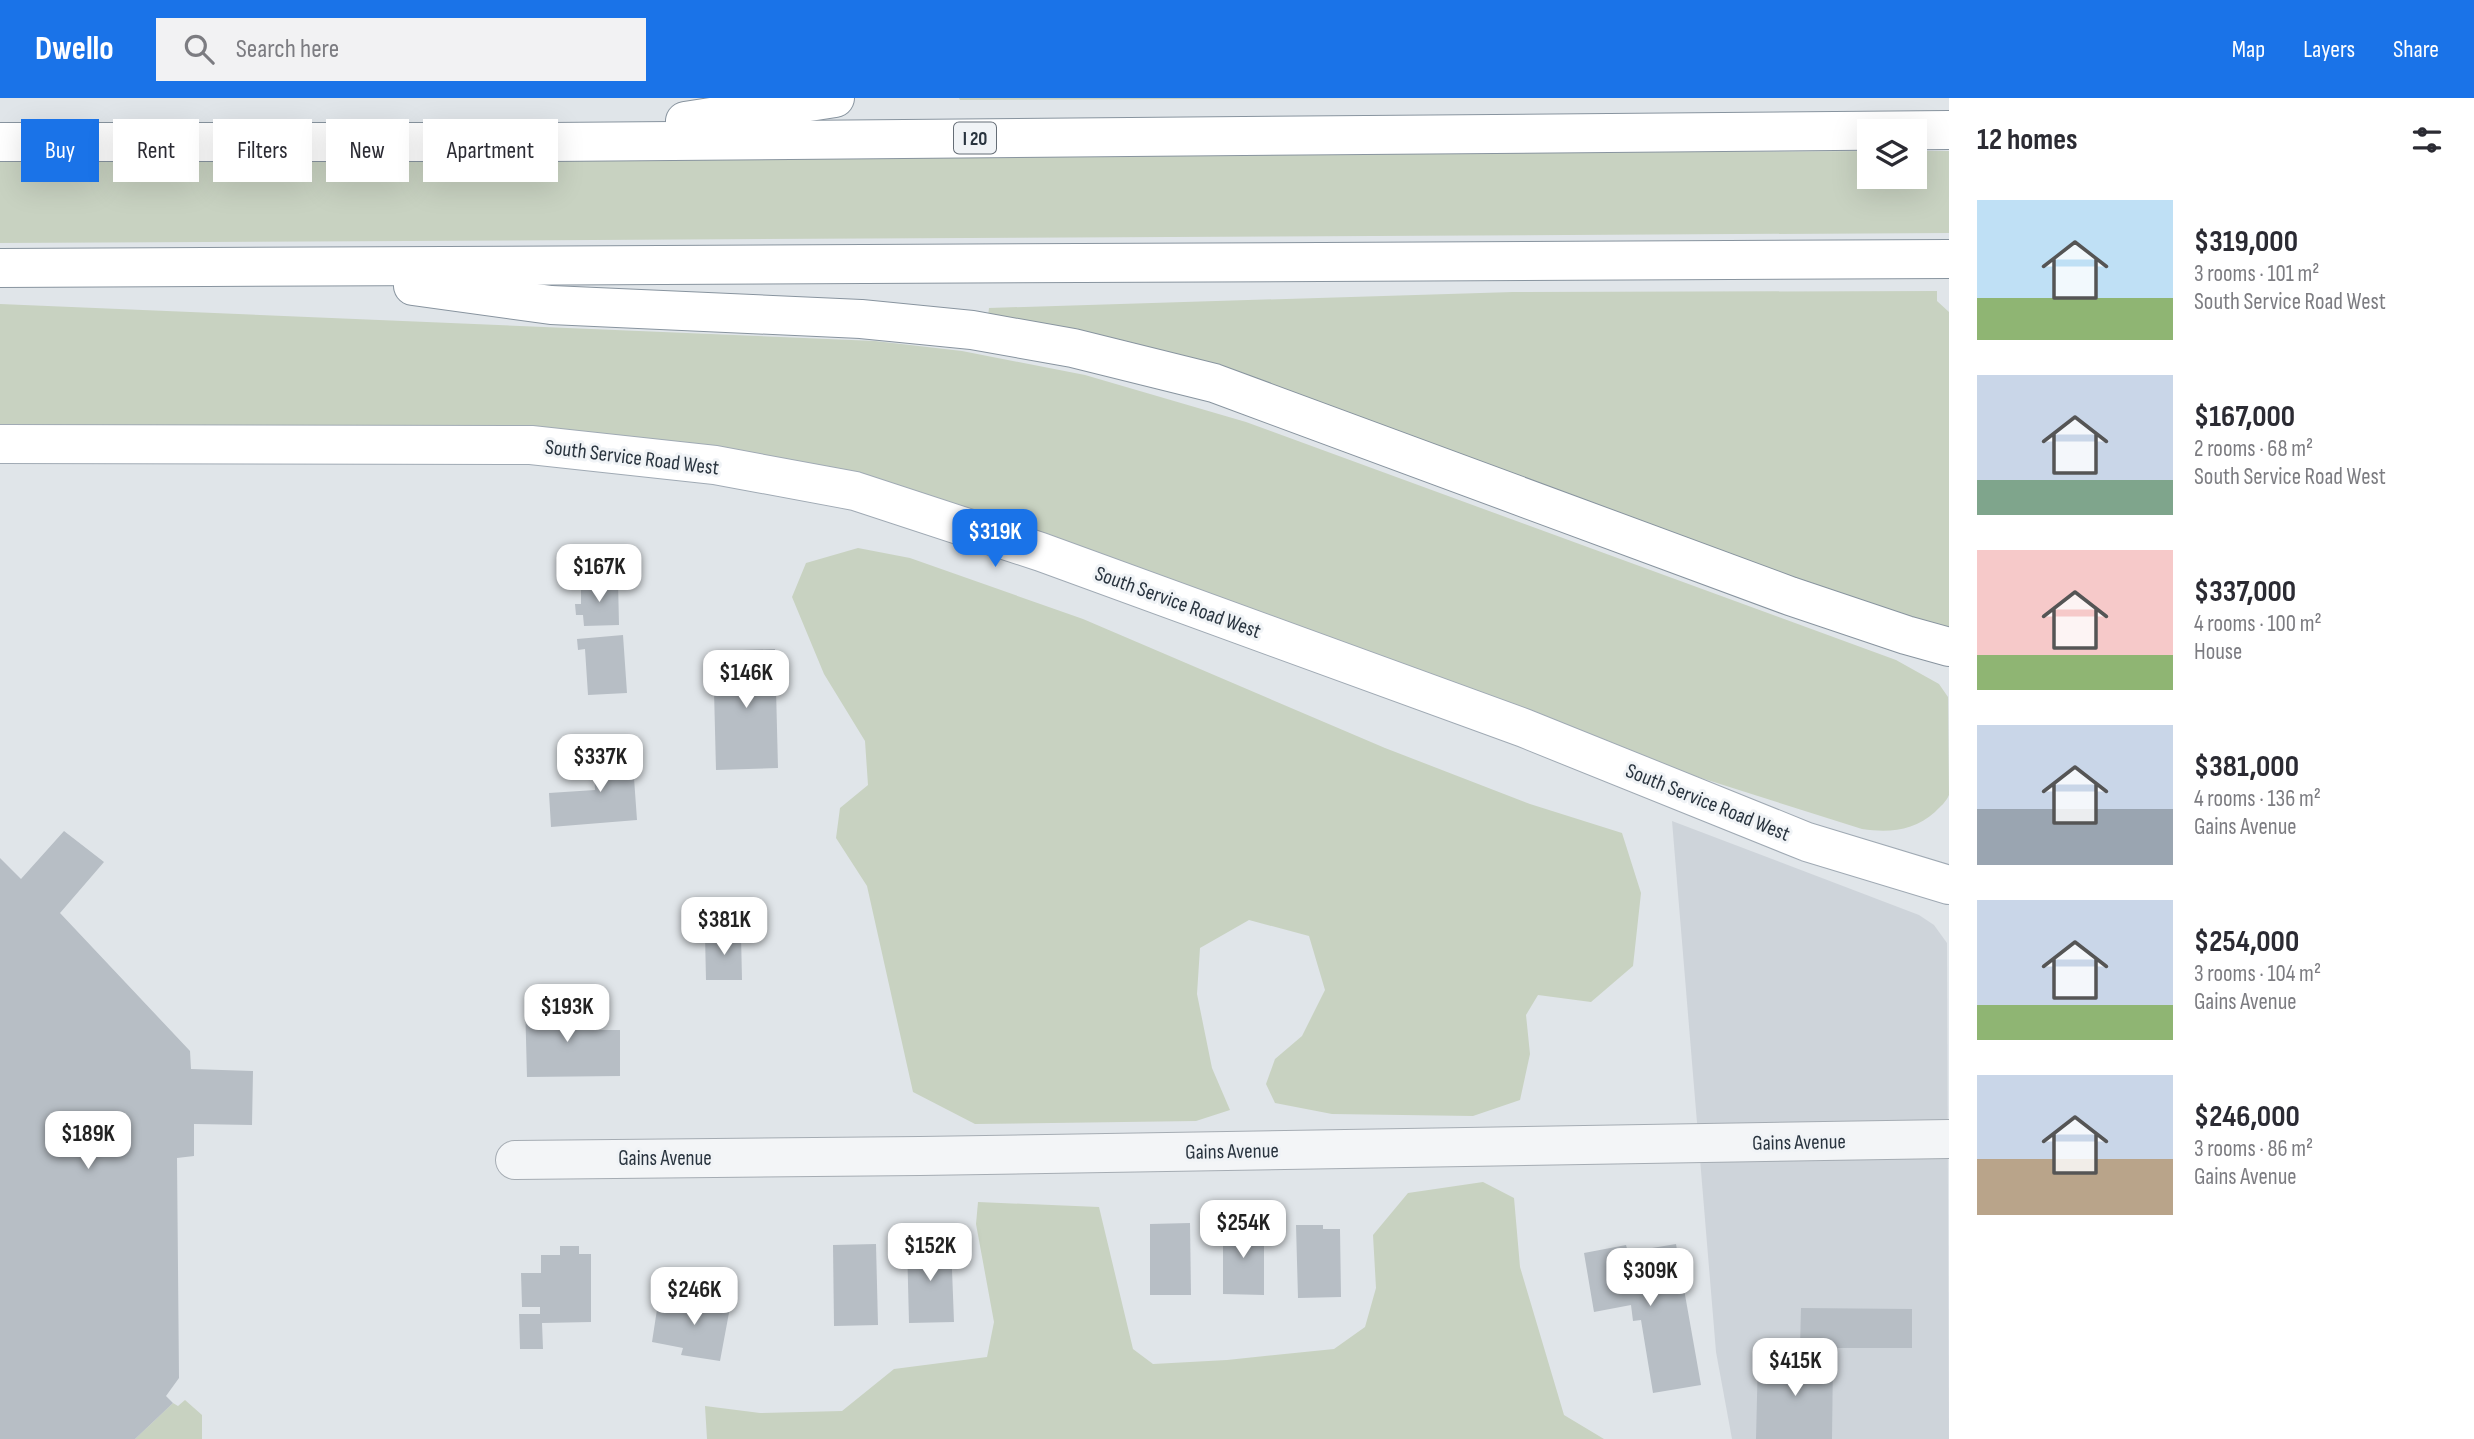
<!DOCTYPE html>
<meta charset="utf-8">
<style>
body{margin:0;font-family:"Sofia Sans Condensed",sans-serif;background:#f2f2f3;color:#2b2b33;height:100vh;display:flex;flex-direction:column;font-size:26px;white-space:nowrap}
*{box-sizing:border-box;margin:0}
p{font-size:23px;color:#7c7c81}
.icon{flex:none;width:38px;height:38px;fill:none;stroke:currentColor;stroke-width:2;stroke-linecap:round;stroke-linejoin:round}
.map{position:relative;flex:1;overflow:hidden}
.side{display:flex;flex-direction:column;background:#fff;width:525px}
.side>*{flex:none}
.hud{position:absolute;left:21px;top:21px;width:665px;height:63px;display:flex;gap:14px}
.buttons{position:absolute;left:1857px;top:21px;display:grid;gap:14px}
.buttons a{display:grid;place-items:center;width:70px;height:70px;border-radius:0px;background:#fff;box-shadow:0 7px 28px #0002;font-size:35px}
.price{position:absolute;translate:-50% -60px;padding:0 16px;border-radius:14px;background:#fff;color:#222;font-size:23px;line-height:46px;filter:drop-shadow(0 2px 4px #0008)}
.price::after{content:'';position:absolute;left:50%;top:42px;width:21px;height:16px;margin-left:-10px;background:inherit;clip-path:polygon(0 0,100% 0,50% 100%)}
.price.selected{background:#1a73e8;color:#fff}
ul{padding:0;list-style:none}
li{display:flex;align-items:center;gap:21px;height:175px;padding:0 28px}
li span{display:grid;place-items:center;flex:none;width:196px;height:140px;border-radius:0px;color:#555}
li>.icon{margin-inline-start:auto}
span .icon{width:84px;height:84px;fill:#fffc;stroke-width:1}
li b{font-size:30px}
h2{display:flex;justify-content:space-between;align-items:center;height:84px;padding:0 28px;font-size:30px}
.pill{padding:0 24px;border-radius:0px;background:#fff;box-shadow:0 7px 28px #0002;font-size:24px;line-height:63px}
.pill.selected{background:#1a73e8;color:#fff}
header{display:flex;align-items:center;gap:42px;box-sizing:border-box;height:98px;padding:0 35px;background:#1a73e8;color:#fff}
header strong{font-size:33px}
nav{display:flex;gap:38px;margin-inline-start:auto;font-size:24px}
.search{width:490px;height:63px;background:#f2f2f3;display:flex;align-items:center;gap:18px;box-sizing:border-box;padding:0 24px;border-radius:0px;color:#7c7c81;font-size:26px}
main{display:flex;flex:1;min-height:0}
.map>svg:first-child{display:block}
.built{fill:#ced4da}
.green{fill:#c8d2c1}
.building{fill:#b7bec5}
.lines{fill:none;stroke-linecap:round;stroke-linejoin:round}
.minor-casing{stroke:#a5acb3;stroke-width:40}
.major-casing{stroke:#a0aab4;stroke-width:40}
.highway-casing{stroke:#88949f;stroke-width:40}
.minor{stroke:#f3f5f7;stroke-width:38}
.major{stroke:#fff;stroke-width:38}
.highway{stroke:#fff;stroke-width:38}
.labels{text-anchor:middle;stroke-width:6;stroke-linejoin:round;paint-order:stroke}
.shield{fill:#f0f3f6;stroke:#656d76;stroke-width:2}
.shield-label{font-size:19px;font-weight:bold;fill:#29343f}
.street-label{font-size:21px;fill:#29343f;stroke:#f0f3f6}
</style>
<header>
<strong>Dwello</strong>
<div class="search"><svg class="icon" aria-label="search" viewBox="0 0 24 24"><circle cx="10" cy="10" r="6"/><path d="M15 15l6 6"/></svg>Search here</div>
<nav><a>Map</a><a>Layers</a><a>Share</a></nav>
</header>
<main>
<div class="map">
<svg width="1949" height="1341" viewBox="0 0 1949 1341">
<rect width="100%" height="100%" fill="#e0e5e9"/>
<path class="built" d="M1672,723L1919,817L1934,827L1947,845L1949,1341H1732L1716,1254Z"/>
<g class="green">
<path d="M959,0H1364L960,2Z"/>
<path d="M1869,53V79H1914L1915,53H1949V135L0,145V62Z"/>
<path d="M1937,193V203L1949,214V531L988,218L989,210L1513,194Z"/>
<path d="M0,206L875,243L962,253L1085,277L1246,324L1896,562L1939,586L1948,599L1949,697C1946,704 1941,708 1935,714C1914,733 1889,735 1862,731L1537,628L1015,425L824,373L0,332Z"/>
<path d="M858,450L910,460L1083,521L1385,650L1530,706L1622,735L1641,795L1633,868L1591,904L1538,897L1526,917L1530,956L1520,1002L1473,1018L1332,1016L1275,1005L1266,986L1275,961L1302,938L1325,892L1309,838L1249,822L1200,850L1197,896L1212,970L1230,1012L1196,1023L975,1026L913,994L867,788L836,740L840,710L868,687L865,643L824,576L792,499L806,465Z"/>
<path d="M1483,1084L1514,1100L1520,1169L1564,1317L1604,1341H707L705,1308L760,1315L842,1313L894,1271L987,1259L994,1224L976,1126L978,1104L1099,1109L1133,1251L1153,1266L1227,1262L1334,1251L1365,1229L1376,1190L1373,1137L1408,1095Z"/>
<path d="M185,1302L202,1317V1341H135L173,1305L178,1308Z"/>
</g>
<g class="building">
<path d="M618,483L619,527L584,528L583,517H576L575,506H581V484Z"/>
<path d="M623,537L627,595L588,597L585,551L578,552L577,541Z"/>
<path d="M775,551L778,670L716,672L713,553Z"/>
<path d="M632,652L637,722L551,729L549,695L595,692L593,655Z"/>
<path d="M64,733L104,764L60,815L190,953L191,971L253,973L252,1027L194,1026V1058L177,1060L179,1280L166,1298L173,1305L135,1341H0V760L21,781Z"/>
<path d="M741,836L742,882H706L705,837Z"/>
<path d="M575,902V932H620V978L527,979L525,903Z"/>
<path d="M1190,1125L1191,1197H1150V1126Z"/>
<path d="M1223,1125H1247V1130H1264V1197L1223,1196Z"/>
<path d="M1296,1127H1323V1131H1340L1341,1199L1298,1200Z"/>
<path d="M951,1145L954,1224L909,1225L907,1146Z"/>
<path d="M876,1146L878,1227L834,1228L833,1147Z"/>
<path d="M1676,1146L1701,1287L1653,1295L1641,1222L1633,1223L1631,1207L1594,1214L1584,1155L1626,1147L1628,1154Z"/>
<path d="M560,1148H579V1156H591V1224L542,1225L543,1251H520L519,1216H540V1209H522L521,1175H541V1157H560Z"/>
<path d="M693,1198L731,1204L720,1263L681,1257L683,1250L652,1244L658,1205L691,1210Z"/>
<path d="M1801,1210L1912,1211V1250H1800Z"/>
<path d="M1758,1258L1833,1260L1832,1341H1756Z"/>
</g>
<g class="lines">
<defs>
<path id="minor" d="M515,1062L920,1058L1949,1041"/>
<path id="major" d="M0,346L531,347L715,367L855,393L1041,454L1524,630L1807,744L1949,787"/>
<g id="highway">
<path d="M685,23L835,0"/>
<path d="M0,44H550L1949,32"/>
<path d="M0,170L1949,161"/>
<path d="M413,188L551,207L861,221L972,232L1073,250L1214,285L1790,498L1906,537L1949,549"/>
</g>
</defs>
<use href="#minor" class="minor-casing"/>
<use href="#major" class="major-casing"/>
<use href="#highway" class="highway-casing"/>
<use href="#minor" class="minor"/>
<use href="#major" class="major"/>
<use href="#highway" class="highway"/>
</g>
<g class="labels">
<rect class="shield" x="954" y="24.5" width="42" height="31" rx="5"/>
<g class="shield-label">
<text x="975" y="47">I 20</text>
</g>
<g class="street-label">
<text transform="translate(632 359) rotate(7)" y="7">South Service Road West</text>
<text transform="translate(1178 504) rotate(20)" y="7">South Service Road West</text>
<text transform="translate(1708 704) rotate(22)" y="7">South Service Road West</text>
<text transform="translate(1799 1044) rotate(-1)" y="7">Gains Avenue</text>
<text transform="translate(1232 1053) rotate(-1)" y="7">Gains Avenue</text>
<text x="665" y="1067">Gains Avenue</text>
</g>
</g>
</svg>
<div class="buttons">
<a><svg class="icon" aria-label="layers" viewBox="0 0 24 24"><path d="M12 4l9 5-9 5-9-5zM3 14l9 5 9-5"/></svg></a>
</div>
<b class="price selected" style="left:995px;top:471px">$319K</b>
<b class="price" style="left:599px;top:506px">$167K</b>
<b class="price" style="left:746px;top:612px">$146K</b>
<b class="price" style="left:600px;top:696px">$337K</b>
<b class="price" style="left:724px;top:859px">$381K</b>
<b class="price" style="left:567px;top:946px">$193K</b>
<b class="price" style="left:88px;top:1073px">$189K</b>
<b class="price" style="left:1243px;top:1162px">$254K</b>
<b class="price" style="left:930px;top:1185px">$152K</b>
<b class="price" style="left:1650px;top:1210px">$309K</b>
<b class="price" style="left:694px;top:1229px">$246K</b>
<b class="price" style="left:1795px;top:1300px">$415K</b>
<div class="hud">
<a class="pill selected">Buy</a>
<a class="pill">Rent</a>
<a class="pill">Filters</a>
<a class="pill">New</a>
<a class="pill">Apartment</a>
</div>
</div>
<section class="side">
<h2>12 homes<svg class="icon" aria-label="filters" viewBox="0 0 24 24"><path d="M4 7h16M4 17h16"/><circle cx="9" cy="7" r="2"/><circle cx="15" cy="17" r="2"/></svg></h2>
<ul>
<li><span style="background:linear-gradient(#bfe0f5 70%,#8fb573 0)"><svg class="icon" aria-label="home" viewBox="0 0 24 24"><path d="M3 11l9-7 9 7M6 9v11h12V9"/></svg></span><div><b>$319,000</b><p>3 rooms · 101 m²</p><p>South Service Road West</p></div></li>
<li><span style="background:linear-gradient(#c9d6e8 75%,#7fa58c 0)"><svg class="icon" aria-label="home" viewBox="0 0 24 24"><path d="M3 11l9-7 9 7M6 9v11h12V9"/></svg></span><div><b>$167,000</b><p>2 rooms · 68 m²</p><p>South Service Road West</p></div></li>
<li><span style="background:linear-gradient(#f6c9c9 75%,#8fb573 0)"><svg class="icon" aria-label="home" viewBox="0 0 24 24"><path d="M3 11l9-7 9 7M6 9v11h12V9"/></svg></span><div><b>$337,000</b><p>4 rooms · 100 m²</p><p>House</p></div></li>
<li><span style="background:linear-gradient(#c9d6e8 60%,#9aa5b1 0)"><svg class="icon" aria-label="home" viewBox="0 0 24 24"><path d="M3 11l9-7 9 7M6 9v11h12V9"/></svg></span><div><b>$381,000</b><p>4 rooms · 136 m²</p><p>Gains Avenue</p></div></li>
<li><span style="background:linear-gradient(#c9d6e8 75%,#8fb573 0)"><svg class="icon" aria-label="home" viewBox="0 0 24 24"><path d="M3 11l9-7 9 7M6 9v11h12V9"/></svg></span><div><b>$254,000</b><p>3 rooms · 104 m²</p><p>Gains Avenue</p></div></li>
<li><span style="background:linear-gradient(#c9d6e8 60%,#b9a48a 0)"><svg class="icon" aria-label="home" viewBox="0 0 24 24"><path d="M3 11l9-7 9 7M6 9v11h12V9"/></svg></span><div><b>$246,000</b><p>3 rooms · 86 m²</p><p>Gains Avenue</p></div></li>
</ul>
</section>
</main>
